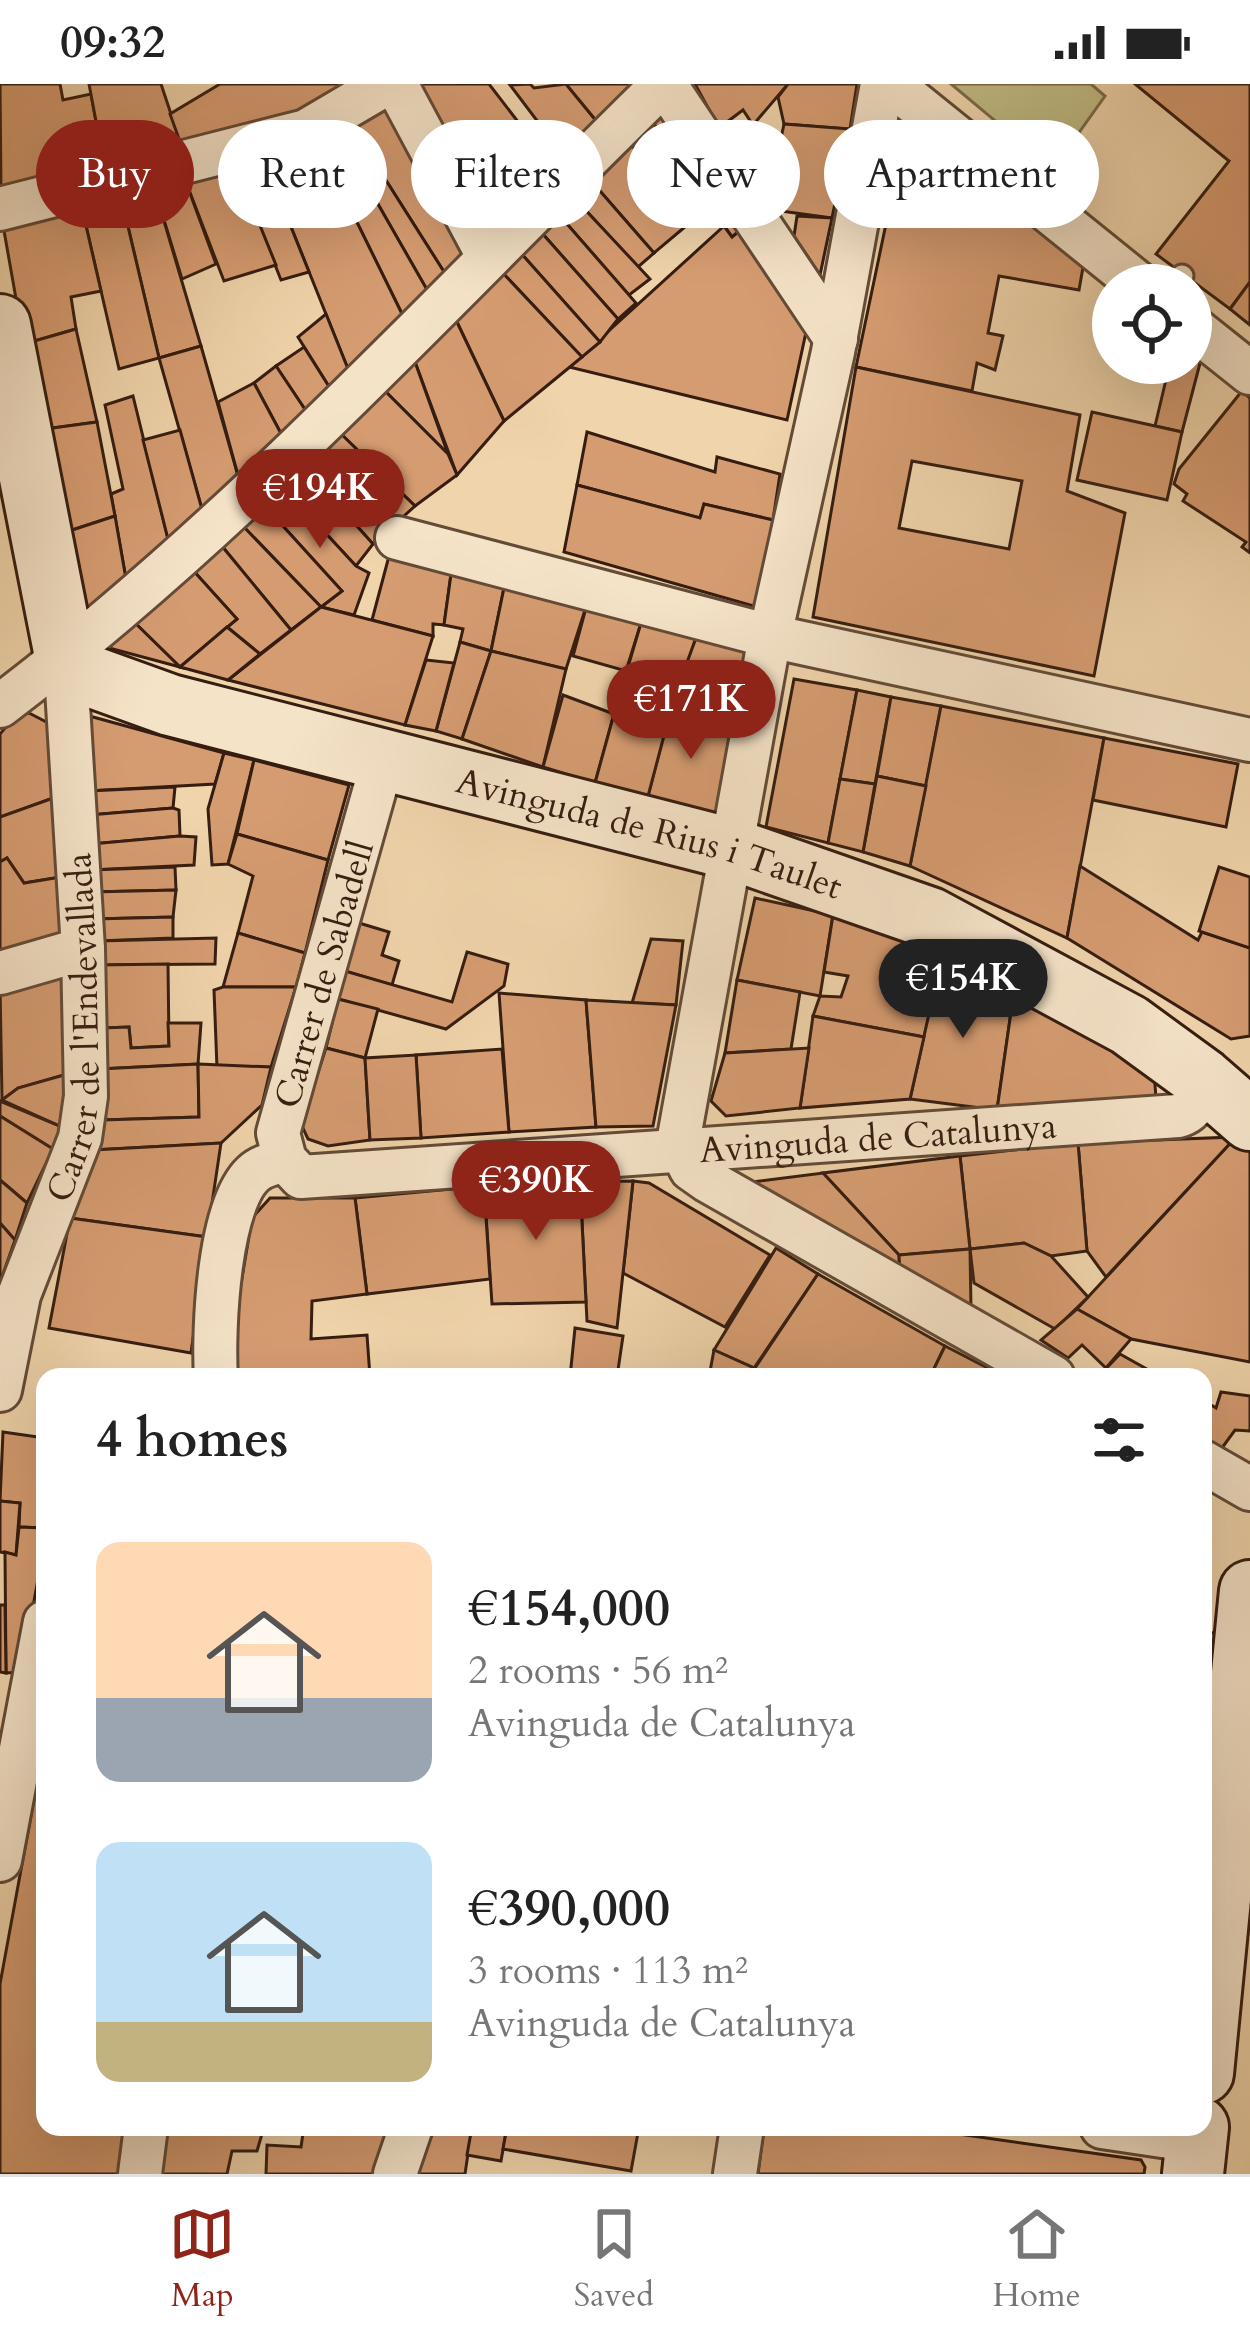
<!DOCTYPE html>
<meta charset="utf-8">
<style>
body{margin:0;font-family:Cardo,serif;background:#f6f6f6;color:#222;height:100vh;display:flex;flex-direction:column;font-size:45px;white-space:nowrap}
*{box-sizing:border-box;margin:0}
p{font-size:39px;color:#767676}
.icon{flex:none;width:66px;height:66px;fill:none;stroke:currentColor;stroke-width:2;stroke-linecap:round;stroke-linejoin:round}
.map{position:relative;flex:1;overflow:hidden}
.sheet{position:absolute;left:36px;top:1284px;width:1176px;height:768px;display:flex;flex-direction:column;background:#fff;border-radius:24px;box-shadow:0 12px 48px #0002}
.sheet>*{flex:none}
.banner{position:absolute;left:36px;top:36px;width:1179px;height:108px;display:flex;gap:24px}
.fabs{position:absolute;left:1092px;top:180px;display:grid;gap:24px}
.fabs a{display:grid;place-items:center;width:120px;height:120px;border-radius:50%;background:#fff;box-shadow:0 12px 48px #0002;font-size:60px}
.price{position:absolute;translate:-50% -102px;padding:0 27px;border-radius:42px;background:#8f2418;color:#fff;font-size:39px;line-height:78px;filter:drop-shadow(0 3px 6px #0008)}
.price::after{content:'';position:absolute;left:50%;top:72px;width:36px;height:27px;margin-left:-18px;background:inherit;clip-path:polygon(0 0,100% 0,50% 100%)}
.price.active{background:#222;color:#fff}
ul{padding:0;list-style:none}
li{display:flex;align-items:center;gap:36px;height:300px;padding:0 60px}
li span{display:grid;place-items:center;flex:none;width:336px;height:240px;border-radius:24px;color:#555}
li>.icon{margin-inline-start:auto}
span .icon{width:144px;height:144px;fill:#fffc;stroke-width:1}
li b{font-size:51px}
h2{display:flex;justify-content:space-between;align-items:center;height:144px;padding:0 60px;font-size:51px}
.chip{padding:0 42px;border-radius:54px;background:#fff;box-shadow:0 12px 48px #0002;font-size:42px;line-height:108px}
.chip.active{background:#8f2418;color:#fff}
.status{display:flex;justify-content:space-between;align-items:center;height:84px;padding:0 60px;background:#fff;direction:ltr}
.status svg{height:33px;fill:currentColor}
.dock{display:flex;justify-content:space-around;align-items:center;height:168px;border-top:3px solid #e0e0e0;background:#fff;font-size:33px;color:#767676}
.dock a{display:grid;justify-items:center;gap:6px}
.dock .active{color:#8f2418}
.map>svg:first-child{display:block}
.green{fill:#c1bb83;stroke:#7c6c4a;stroke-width:3}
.building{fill:#d69c71;stroke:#361d11;stroke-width:3;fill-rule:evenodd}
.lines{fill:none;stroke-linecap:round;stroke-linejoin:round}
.lane-casing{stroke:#644b38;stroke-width:27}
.street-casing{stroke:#644b38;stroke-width:48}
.secondary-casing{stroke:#361d11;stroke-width:66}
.lane{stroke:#f5e3c8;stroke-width:21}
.street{stroke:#f5e3c8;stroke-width:42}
.secondary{stroke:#f5e3c8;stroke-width:60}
.labels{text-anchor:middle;stroke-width:10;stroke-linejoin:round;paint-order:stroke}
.street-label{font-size:36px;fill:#361d11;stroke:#f5e3c8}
</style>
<div class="status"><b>09:32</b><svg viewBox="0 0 49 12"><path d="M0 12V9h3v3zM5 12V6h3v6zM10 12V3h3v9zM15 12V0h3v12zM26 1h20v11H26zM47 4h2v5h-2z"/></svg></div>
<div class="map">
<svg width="1250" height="2090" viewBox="0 0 1250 2090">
<rect width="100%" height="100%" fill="#f0d4ab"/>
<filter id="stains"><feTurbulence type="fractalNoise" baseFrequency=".00167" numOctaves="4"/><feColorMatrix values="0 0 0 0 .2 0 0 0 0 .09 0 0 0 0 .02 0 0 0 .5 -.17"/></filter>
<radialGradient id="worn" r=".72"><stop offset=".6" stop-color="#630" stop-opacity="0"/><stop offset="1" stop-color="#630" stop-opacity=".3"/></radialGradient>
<path class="green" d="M951,0H1091L1105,12L1053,85Z"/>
<g class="building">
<path d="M0,0H60L63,16L91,10L102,71L1,107Z"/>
<path d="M89,0H161L183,66L105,85Z"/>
<path d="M220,0H356L313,26L183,66L170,30Z"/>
<path d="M416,0H489L558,90L501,148Z"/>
<path d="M530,0L534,4L566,0L603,45L569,79L510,1Z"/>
<path d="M566,0H633L603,45Z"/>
<path d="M695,0H788L753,41L743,26L719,44Z"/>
<path d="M788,0H857L850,45L784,40L778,13Z"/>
<path d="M1135,0H1250V198L1230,225L1156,170L1229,77Z"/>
<path d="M391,16L473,162L446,191L349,38Z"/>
<path d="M676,19L748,140L732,153L654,40Z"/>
<path d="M349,38L446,191L430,211L335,45Z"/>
<path d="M654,40L703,111L683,125L630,59Z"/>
<path d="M784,40L850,45L832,134L766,125Z"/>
<path d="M927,44L1085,172L1079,206L999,192L988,249L1003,252L995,286L977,279L972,307L856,283L904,54Z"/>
<path d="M335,45L430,211L406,238L316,55Z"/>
<path d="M316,55L406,238L350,290L263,73Z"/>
<path d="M630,59L692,137L654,169L593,99Z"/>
<path d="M263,73L309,188L281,196L235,80Z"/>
<path d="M235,80L276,181L224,197L184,93Z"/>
<path d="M184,93L216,180L182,195L153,100Z"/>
<path d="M593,99L654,169L638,183L577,117Z"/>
<path d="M153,100L201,262L159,274L121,113Z"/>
<path d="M121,113L159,274L119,285L81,120Z"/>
<path d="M577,117L650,195L629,211L560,132Z"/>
<path d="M81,120L101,207L71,213L76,245L24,260L3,141Z"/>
<path d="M560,132L636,219L618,235L541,148Z"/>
<path d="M797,132L832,134L820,191L794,152Z"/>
<path d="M748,140L808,239L787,336L569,283L724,142L732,153Z"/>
<path d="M541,148L618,235L600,258L519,167Z"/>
<path d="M519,167L600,258L582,273L500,186Z"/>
<path d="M500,186L582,273L504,337L455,234Z"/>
<path d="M1250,198V241L1230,225Z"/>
<path d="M326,230L350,290L333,309L298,253Z"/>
<path d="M455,234L504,337L457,391L415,278Z"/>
<path d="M76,245L97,338L38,346L24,260Z"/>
<path d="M1191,254L1204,264L1182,348L1155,342L1170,279H1191Z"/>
<path d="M201,262L239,395L203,429L159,274Z"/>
<path d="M304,263L333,309L308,330L276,282Z"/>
<path d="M415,278L448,370L383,305Z"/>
<path d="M276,282L308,330L285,357L254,299Z"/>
<path d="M856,283L1080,331L1067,407L1125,429L1094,592L813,533ZM912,377L1022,397L1009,465L899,444Z"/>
<path d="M254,299L285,357L239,395L218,318Z"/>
<path d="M383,305L448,370L457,391L415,422L339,348Z"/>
<path d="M1242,307L1250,314V469L1242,463L1246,458L1183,417L1187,410L1174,400L1179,385Z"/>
<path d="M133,312L168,455L126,495L111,410L123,405L105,321Z"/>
<path d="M1092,328L1182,348L1167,416L1077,396Z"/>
<path d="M97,338L115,432L60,450L38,346Z"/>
<path d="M180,346L203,429L168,455L143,356Z"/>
<path d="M339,348L415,422L373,460L302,381Z"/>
<path d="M587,348L715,388L717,373L780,390L773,436L704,420L700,434L577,401Z"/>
<path d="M302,381L373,460L356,482L281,401Z"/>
<path d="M281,401L356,482L369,489L354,531L321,523L342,507L262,419Z"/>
<path d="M577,401L700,434L704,420L773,436L757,523L564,468Z"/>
<path d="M262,419L342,507L321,523L241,440Z"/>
<path d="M115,432L126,495L82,529L60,450Z"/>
<path d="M241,440L321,523L291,546L221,461Z"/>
<path d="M221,461L291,546L260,570L227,543L237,535L190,483Z"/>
<path d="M389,472L452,483L444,541L433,540V552L372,536Z"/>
<path d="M190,483L237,535L180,583L132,536Z"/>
<path d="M452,483L505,499L491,567L460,558L463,545L444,541Z"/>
<path d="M505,499L587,520L566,585L491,567Z"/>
<path d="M587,520L641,539L626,587L573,572Z"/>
<path d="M321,523L433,552L405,641L228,596Z"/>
<path d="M132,536L180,583L109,564Z"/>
<path d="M641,539L696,554L666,644L614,630Z"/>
<path d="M227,543L260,570L228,596L180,583Z"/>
<path d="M696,554L746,566L732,638L672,619Z"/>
<path d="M460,558L491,567L462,655L436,647Z"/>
<path d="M491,567L566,585L543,683L462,655Z"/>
<path d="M426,576L454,579L436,647L405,641Z"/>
<path d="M794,595L857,606L828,759L766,743Z"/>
<path d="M857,606L891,613L875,700L840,695Z"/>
<path d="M563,611L614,630L595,699L543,683Z"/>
<path d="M891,613L941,622L926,702L877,692Z"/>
<path d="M672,619L732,638L715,736L647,716Z"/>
<path d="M941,622L1104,654L1067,854L910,782Z"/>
<path d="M29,629L52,641L56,713L0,733V650L15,632Z"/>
<path d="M614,630L666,644L647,716L595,699Z"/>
<path d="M93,633L224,669L215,700L88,707L84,640Z"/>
<path d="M1104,654L1238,680L1226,743L1093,716Z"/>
<path d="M224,669L254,676L228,780L212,781L208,725Z"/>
<path d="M254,676L349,701L328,776L237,750Z"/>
<path d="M877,692L926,702L910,782L863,768Z"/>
<path d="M840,695L875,700L863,768L828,759Z"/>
<path d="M175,703L173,724L89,731L88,707Z"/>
<path d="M56,713L61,793L24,799L7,774L0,778V733Z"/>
<path d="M173,724L179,726L180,752L91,760L89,731Z"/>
<path d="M237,750L328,776L305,869L238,849L253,792L228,780Z"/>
<path d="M180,752L196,753L194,781L91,786V760Z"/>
<path d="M7,774L24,799L61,793L63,854L0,873V778Z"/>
<path d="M1080,782L1198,856L1202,848L1250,864V952L1231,955L1067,854Z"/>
<path d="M175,783L176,806L92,808L91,786Z"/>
<path d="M1219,783L1250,793V864L1199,847Z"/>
<path d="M176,806L173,833L94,835L92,808Z"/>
<path d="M755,814L833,831L820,912L737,896Z"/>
<path d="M833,831L943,867L933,912H913L911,926L930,928L924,953L813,932L820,912L841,913L848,892L824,888Z"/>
<path d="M173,833V854L98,857L94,835Z"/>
<path d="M359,839L389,848L382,871L399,877L392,901L345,887Z"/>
<path d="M238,849L305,869L296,903H223Z"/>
<path d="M216,854L215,880L98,881V857Z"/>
<path d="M651,855L683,857L676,921L632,919Z"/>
<path d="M943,867L1012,921L997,1026L910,1015Z"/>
<path d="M467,868L508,880L504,902L446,945L338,915L345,887L452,918Z"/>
<path d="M71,878V989L18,1004L2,1016L0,901Z"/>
<path d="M168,880L169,962L131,964L129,943L102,944L98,881Z"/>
<path d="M737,896L800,908L791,965L725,969Z"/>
<path d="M223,903H296L271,983L217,984L214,906Z"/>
<path d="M499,909L586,916L596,1043L509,1048Z"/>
<path d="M338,915L378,925L365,974L326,964Z"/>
<path d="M586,916L676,921L653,1042L596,1043Z"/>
<path d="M1030,920L1154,988L1156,1014L997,1026L1012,921Z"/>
<path d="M813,932L924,953L910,1015L800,1024Z"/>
<path d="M168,939H201L198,980L100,985L102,944L129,943L131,964L169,962Z"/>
<path d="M326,964L365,974L370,1056L328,1062L308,1055L301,1040Z"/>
<path d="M809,964L800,1024L726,1032L711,1017L725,969Z"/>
<path d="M502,965L509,1048L421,1054L416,971Z"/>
<path d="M416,971L421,1054L370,1056L365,974Z"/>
<path d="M198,980L199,1033L102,1036L100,985Z"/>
<path d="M198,980L271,983L262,1021L221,1059L93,1066L102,1036L199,1033Z"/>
<path d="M71,989L62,1043L2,1016L18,1004Z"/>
<path d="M0,1017L62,1043L53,1065L0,1032Z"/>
<path d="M0,1032L53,1065L27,1119L0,1096Z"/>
<path d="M1236,1053L1250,1065V1278L1131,1255L1077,1225Z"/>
<path d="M1236,1053L1106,1193L1087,1167L1078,1059Z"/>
<path d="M221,1059L207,1153L70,1134L93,1066Z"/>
<path d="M1078,1059L1087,1167L1051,1172L1024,1159L970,1165L960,1072Z"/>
<path d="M960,1072L970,1165L899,1171L823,1089Z"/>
<path d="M823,1089L899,1171L900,1189L759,1119L752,1098Z"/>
<path d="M0,1096L27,1119L15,1156L0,1139Z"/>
<path d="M633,1097L649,1099L770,1171L725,1243L623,1189Z"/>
<path d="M633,1097L623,1189L617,1244L587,1237L580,1098Z"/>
<path d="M580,1098L586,1218L492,1220L484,1102Z"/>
<path d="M484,1102L490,1195L367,1210L355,1114Z"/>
<path d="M270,1114H355L367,1210L312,1217L311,1255L367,1251L370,1293H233V1248L252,1134Z"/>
<path d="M70,1134L207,1153L191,1269L49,1244Z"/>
<path d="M0,1139L15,1156L2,1193L0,1191Z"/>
<path d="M1024,1159L1051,1172L1088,1213L1055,1245L974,1199L970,1165Z"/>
<path d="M776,1164L818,1190L754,1284L714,1266Z"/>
<path d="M970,1165L971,1225L900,1189L899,1171Z"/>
<path d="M818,1190L945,1262L930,1293H749Z"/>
<path d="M1077,1225L1131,1255L1106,1284L1082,1261L1068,1274L1041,1256Z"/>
<path d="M575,1244L623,1252L617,1293H570Z"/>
<path d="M945,1262L1005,1293H930Z"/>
<path d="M714,1266L754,1284L749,1293H709Z"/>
<path d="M1120,1270L1161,1293H1098Z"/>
<path d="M1221,1308L1250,1312V1347L1235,1346L1219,1368L1203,1360V1316L1216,1324Z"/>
<path d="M3,1348L45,1354V1444L19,1443L20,1419L0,1417Z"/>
<path d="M0,1417L20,1419L16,1471L0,1468Z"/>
<path d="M19,1443L45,1444V1457L21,1588L6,1589L5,1468L16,1471Z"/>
<path d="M0,1521H5L6,1589L0,1588Z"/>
<path d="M1203,1544L1228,1557L1221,1596L1203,1630Z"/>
<path d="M45,1655V2043H133L127,2090H0V1900Z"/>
<path d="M159,2043H264L257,2067H232L227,2090H153Z"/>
<path d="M304,2043H390L373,2090H266L267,2061L301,2063Z"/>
<path d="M431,2043H472L465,2090H417Z"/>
<path d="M472,2043H507L501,2077L467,2071Z"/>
<path d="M507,2043H639L631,2087L503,2065Z"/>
<path d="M764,2043H909L1141,2076L1145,2083L1144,2090H758Z"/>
</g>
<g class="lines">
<defs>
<path id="lane" d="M1174,201L1182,192"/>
<g id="street">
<path d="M396,0L488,172"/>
<path d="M665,0L836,255"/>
<path d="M882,0L833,268L770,552L678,1059L691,1085L708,1097L1053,1293"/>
<path d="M891,0L1140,201"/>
<path d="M0,125L306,47L386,0"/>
<path d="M1191,242L1250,289"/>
<path d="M397,454L770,552L1250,656"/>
<path d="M0,622C242,438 446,212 663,0"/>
<path id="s1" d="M383,676L278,1049L285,1076L301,1093L1178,1032C1196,1027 1200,1011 1203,995"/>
<path d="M0,889L83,865"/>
<path d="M216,1293C213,1249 218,1111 258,1086C265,1081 277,1079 285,1076"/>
<path id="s2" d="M0,1306L19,1211L80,1054L86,1012L83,865L65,572"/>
<path d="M1203,1378L1250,1405"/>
<path d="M0,1776L45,1538"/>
<path d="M1102,2043L1196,2057"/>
<path d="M140,2090L146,2043"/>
<path d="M395,2090L411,2043"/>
<path d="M735,2090L742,2043"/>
</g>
<g id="secondary">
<path id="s3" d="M0,241L65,572L84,590L170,621L732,765L930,834L1129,941L1203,995L1250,1036"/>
<path d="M1203,1989L1250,1507"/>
<path d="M1193,2090L1198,2043"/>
</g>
</defs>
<use href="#lane" class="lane-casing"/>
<use href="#street" class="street-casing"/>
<use href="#secondary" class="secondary-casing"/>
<use href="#lane" class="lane"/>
<use href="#street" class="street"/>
<use href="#secondary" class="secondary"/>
</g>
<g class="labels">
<g class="street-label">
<text dy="13" stroke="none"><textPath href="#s3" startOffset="951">Avinguda de Rius i Taulet</textPath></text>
<text transform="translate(323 890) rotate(-74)" y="13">Carrer de Sabadell</text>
<text dy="13" stroke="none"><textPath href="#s2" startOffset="375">Carrer de l'Endevallada</textPath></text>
<text dy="13" stroke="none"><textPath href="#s1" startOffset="1017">Avinguda de Catalunya</textPath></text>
</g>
</g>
<rect width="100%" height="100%" filter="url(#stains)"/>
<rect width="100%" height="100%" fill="url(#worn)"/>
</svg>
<div class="fabs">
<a><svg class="icon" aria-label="locate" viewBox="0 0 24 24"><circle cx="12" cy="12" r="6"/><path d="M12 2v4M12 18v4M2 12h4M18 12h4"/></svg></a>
</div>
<b class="price" style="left:320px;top:467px">€194K</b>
<b class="price" style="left:691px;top:678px">€171K</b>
<b class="price active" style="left:963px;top:957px">€154K</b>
<b class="price" style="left:536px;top:1159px">€390K</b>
<div class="banner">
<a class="chip active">Buy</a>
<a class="chip">Rent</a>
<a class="chip">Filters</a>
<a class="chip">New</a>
<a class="chip">Apartment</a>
</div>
<section class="sheet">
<h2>4 homes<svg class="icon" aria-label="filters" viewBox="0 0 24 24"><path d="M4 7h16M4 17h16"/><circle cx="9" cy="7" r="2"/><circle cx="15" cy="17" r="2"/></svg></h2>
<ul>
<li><span style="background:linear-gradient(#ffd9b3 65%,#9aa5b1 0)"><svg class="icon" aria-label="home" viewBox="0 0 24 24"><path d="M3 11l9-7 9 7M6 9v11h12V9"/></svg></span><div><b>€154,000</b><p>2 rooms · 56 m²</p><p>Avinguda de Catalunya</p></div></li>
<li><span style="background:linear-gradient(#bfe0f5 75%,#c2b280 0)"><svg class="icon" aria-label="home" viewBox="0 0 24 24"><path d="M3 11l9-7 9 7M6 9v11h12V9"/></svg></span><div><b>€390,000</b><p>3 rooms · 113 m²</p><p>Avinguda de Catalunya</p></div></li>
</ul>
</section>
</div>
<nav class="dock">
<a class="active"><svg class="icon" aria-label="map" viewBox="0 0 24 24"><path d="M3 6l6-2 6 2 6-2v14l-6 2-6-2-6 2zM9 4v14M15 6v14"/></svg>Map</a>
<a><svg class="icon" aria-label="saved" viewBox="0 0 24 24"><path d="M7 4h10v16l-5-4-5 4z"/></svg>Saved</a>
<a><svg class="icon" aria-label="home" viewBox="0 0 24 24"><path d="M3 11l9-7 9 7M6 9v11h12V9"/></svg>Home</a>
</nav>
